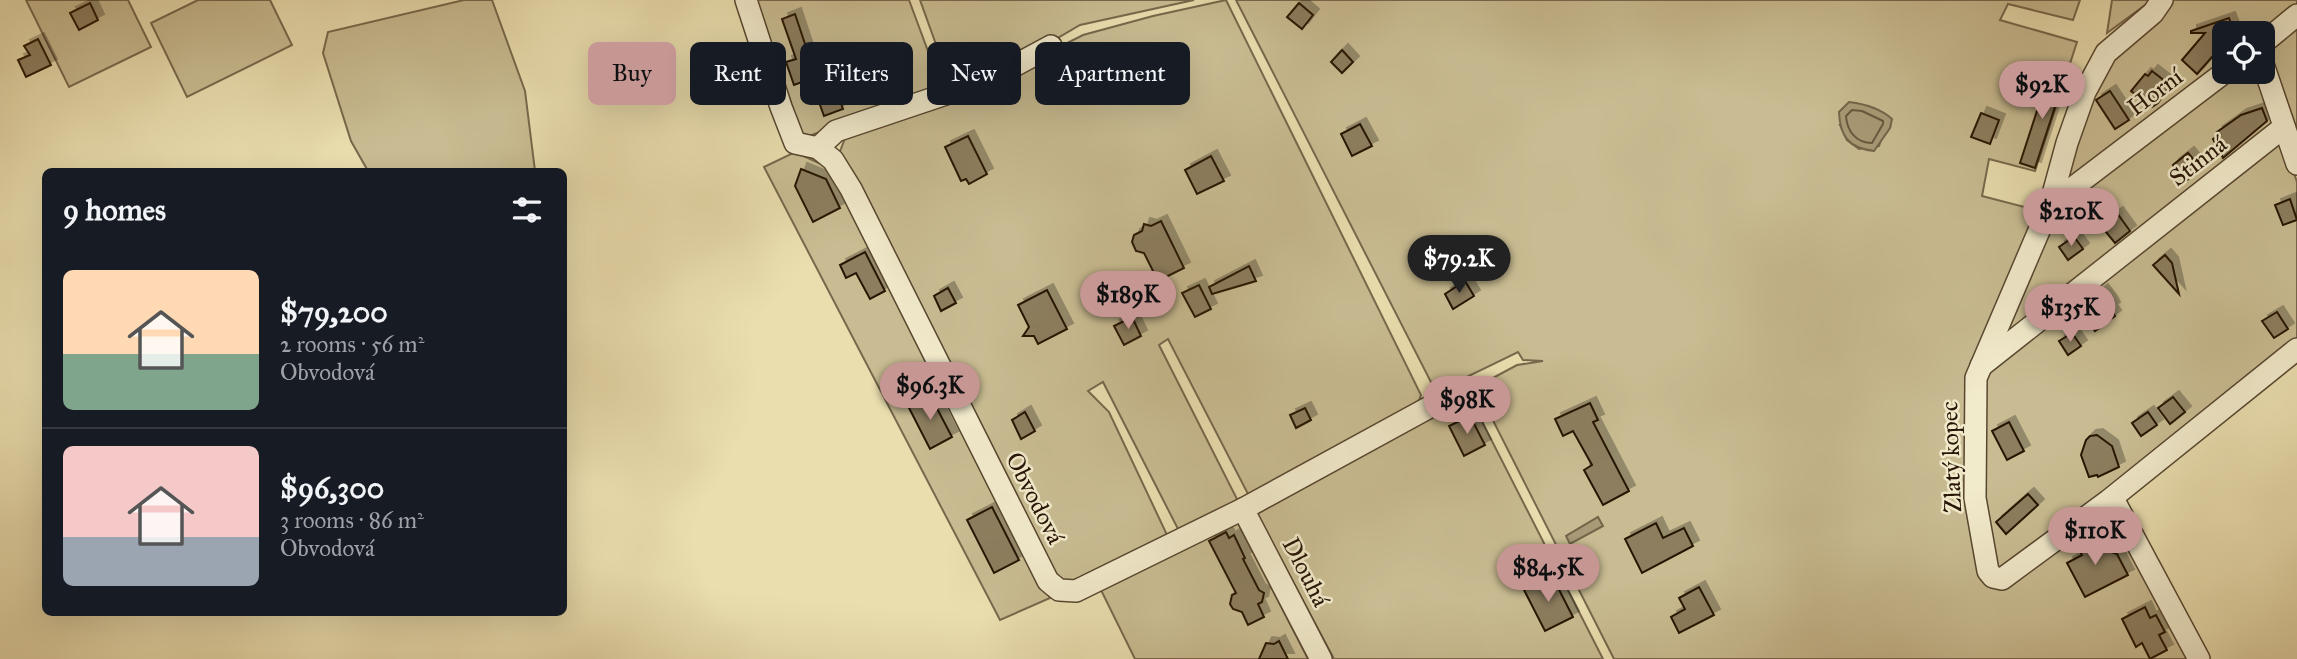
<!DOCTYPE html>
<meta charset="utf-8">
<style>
body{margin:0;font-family:"IM FELL Great Primer",serif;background:#20242c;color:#f1f3f6;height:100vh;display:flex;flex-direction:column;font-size:26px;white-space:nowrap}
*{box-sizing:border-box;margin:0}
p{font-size:23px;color:#9ea1a6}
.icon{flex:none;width:38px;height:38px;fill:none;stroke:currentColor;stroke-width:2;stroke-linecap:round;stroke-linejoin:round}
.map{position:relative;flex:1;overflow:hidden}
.drawer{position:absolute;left:42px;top:168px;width:525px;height:448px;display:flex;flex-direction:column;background:#171b24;border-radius:10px;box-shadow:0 7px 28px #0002}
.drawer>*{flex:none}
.guide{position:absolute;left:588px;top:42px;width:665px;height:63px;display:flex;gap:14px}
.controls{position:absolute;left:2212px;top:21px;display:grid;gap:14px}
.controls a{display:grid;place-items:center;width:63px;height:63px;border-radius:10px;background:#171b24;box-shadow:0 7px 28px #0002;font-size:35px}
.price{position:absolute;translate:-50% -60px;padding:0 16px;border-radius:24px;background:#c59692;color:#111;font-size:23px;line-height:46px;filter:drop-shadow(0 2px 4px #0008)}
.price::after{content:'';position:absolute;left:50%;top:42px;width:21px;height:16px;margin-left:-10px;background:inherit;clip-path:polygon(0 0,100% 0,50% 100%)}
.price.current{background:#222;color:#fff}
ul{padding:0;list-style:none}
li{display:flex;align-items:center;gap:21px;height:175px;padding:0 21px}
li+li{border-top:2px solid #363941}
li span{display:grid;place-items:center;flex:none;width:196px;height:140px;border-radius:10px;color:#555}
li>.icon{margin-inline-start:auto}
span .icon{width:84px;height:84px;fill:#fffc;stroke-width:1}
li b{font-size:30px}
h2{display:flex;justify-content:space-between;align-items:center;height:84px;padding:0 21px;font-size:30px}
.pill{padding:0 24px;border-radius:10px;background:#171b24;box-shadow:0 7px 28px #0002;font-size:24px;line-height:63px}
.pill.current{background:#c59692;color:#111}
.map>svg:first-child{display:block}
.green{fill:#c9bc92;stroke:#78684c;stroke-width:2;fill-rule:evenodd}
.water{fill:#a89a76;stroke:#746549;stroke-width:2}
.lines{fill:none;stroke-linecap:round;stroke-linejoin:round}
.shore{stroke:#68583e;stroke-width:2}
.building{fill:#8c7e5e;stroke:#271506;stroke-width:2;filter:url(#shadow)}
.minor-casing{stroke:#584730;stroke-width:24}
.minor{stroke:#f1eacb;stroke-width:21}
.labels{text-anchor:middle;stroke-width:5;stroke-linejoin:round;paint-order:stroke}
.street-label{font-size:24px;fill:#271506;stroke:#f1eacb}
</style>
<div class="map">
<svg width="2297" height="659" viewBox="0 0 2297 659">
<defs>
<filter id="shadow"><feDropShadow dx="6" dy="-6" stdDeviation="0" flood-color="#0004"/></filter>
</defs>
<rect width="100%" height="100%" fill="#eadeaf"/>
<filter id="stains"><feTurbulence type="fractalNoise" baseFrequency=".00286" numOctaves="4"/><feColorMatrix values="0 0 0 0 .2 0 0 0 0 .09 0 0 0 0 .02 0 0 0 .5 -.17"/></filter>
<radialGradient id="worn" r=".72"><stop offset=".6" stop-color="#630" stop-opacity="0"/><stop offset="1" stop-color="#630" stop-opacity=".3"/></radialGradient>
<g class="green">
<path d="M26,0H128L151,47L69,87Z"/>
<path d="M198,0H270L292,45L187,97L151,23Z"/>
<path d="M464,0H492L525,91L535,171H368L351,141L323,53L328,32Z"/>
<path d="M756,0H909L942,89L803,138Z"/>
<path d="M920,0H1194L1080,25L1027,56L951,86Z"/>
<path d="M1226,0L1421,395L1417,407L1249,496L1168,339L1159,345L1238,501L1179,531L1103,382L1088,391L1109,412L1168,537L1072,584L1052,578L839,154L847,133L1020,67L1083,35L1153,16Z"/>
<path d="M1236,0H2080L2073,20L2008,4L2000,20L2077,42L2035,171L1989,159L1982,196L2040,211L1977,363L2283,141L2297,182V343L2110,507L2188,659H1614L1476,387L1517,365L1543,361L1523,360L1518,352L1436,392ZM1840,125L1890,127L1882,137L1879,146L1859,149L1847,140Z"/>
<path d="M2112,0H2152L2107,33Z"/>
<path d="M2170,0H2297V7L2263,33H2224V65L2070,182L2064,174L2094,91L2106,67L2148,30Z"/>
<path d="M2297,21V150L2264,54L2267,46Z"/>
<path d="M2233,72H2259L2275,120L2273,128L2002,343L2051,212Z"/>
<path d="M795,152L832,169L1050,598L1000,620L764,167Z"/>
<path d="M1468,394L1603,659H1334L1257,514Z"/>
<path d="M1226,520L1238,523L1308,659H1135L1098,584Z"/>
</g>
<g class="water">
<path d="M1849,102C1865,104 1880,108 1892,119L1890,128L1874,151C1849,148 1840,137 1839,112Z"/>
<path d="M1598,517L1603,526L1570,544L1566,536Z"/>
</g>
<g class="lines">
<path class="shore" d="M1852,110L1862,111L1883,121V124L1872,143C1856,143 1847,131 1846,116Z"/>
</g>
<g class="building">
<path d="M90,3L98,20L79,30L70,13Z"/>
<path d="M1299,3L1313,15L1302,29L1287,17Z"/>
<path d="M795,14L816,77L794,85L786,62L796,59L782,19Z"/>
<path d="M2229,18L2235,33H2224V48L2218,50L2197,74L2182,60L2205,33H2191V31Z"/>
<path d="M38,39L51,65L26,77L18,60L30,55L24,46Z"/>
<path d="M1342,50L1353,62L1342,73L1331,62Z"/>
<path d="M2152,71L2170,85L2158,103L2152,107L2131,91L2145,74L2148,76Z"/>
<path d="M2049,74L2064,79L2035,168L2020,163Z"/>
<path d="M2110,91L2129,120L2115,129L2096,100Z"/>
<path d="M838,95L843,109L824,116L819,102Z"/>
<path d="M2262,108L2267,121L2223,158L2213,139L2220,134L2217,132L2241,115Z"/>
<path d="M1981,113L1999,120L1990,144L1971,137Z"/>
<path d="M1360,124L1372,146L1352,156L1341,134Z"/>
<path d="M968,136L987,174L969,184L966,179L961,181L945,147Z"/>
<path d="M2188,153L2201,168L2186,181L2173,165Z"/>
<path d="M1211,156L1224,181L1197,194L1185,170Z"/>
<path d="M801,169L826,179L840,208L813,222L795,186Z"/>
<path d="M2290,199L2297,220L2283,225L2275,205Z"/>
<path d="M2117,213L2130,231L2115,243L2101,226Z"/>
<path d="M1161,221L1184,268L1158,281L1144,253L1136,251L1132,242L1134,235L1142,231L1144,224L1151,226Z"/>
<path d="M2072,238L2073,240L2075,238L2083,249L2068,260L2059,247Z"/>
<path d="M865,252L885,291L870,299L856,273L846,278L840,265Z"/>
<path d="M2165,255L2172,263L2179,294L2153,265Z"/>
<path d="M1249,266L1256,281L1212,294L1209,287Z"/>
<path d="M1465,281L1474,296L1453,309L1445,294Z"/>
<path d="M1199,285L1211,309L1195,317L1182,293Z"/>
<path d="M948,288L956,303L941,311L934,296Z"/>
<path d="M1047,290L1067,329L1038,344L1034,336H1023L1029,327L1018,305Z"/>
<path d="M2102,290L2111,302L2114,308L2111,310L2115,316L2095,331L2084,316L2094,307L2090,301Z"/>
<path d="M2277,312L2288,329L2274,338L2262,321Z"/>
<path d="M1132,317L1141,336L1124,345L1114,326Z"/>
<path d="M2072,333L2081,346L2068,355L2059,341Z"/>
<path d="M930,395L952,437L930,449L908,406Z"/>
<path d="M2173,397L2185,412L2170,424L2158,408Z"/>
<path d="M1590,403L1598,420L1593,422L1629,491L1603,505L1584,470L1592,465L1573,431L1563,436L1555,419Z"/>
<path d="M1305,408L1311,420L1296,428L1290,415Z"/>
<path d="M1025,412L1035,431L1021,439L1012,420Z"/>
<path d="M2148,412L2157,425L2141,436L2132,423Z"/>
<path d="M1470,416L1485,445L1464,456L1449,426Z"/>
<path d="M2009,422L2024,451L2007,460L1992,431Z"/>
<path d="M2097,435L2112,446L2119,467L2098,477L2097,475L2089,477L2081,455L2086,440L2090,436Z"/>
<path d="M2028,494L2038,505L2006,534L1996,522Z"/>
<path d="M992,507L1019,560L994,573L967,520Z"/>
<path d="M1656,523L1663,538L1684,528L1693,546L1642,573L1625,539Z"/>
<path d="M1226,532L1229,538L1234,535L1245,558L1243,559L1259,590L1264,593L1262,602L1258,604L1264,617L1248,625L1242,612L1233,609L1230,604L1232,595L1236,593L1209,541Z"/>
<path d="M2088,532L2096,548L2098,547L2117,554L2128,575L2085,597L2067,563L2082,555L2075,542Z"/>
<path d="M1552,576L1573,617L1545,631L1524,590Z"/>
<path d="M1699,587L1714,615L1679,633L1671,617L1685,609L1679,598Z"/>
<path d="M2145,607L2150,618L2156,615L2165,632L2159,635L2167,650L2150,659L2142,643L2136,647L2122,619Z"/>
<path d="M1279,641L1288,659H1259L1266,643L1274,644Z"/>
</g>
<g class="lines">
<defs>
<g id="minor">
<path d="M746,0L781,107L795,143L818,148L833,160L851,189L1048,581L1059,590L1076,591L1243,509L1459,391"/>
<path d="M2162,0L2153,13L2106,53L2085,92L2067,143L2050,205L1976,378L1975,498L1988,571L1993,577L2002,579L2108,501L2297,349"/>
<path d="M2263,43L2297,15"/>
<path d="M2263,64L2297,164"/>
<path d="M818,148L836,131L946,94L1014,66L1051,46"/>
<path d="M2050,205L2225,72"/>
<path d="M1981,366L2284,127"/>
<path d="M2117,506L2199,659"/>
<path d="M1243,509L1321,659"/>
</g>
</defs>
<use href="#minor" class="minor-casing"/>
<use href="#minor" class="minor"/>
</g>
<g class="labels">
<g class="street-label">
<text transform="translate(2155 92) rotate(-37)" y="8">Horní</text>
<text transform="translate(2198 161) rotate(-38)" y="8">Stinná</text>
<text transform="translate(1951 457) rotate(-92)" y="8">Zlatý kopec</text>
<text transform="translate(1035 498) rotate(63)" y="8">Obvodová</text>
<text transform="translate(1306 572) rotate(63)" y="8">Dlouhá</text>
</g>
</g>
<rect width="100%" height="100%" filter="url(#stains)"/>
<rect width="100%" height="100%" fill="url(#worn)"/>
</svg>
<div class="controls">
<a><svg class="icon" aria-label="locate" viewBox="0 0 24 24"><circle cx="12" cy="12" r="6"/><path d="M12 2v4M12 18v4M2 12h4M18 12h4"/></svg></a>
</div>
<b class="price" style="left:2042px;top:121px">$92K</b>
<b class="price" style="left:2071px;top:248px">$210K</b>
<b class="price current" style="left:1459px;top:295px">$79.2K</b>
<b class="price" style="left:1128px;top:331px">$189K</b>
<b class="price" style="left:2070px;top:344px">$135K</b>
<b class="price" style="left:930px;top:422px">$96.3K</b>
<b class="price" style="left:1467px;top:436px">$98K</b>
<b class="price" style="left:2095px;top:567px">$110K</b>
<b class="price" style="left:1548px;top:604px">$84.5K</b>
<div class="guide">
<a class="pill current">Buy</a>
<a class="pill">Rent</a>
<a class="pill">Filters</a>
<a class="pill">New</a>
<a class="pill">Apartment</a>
</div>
<section class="drawer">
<h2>9 homes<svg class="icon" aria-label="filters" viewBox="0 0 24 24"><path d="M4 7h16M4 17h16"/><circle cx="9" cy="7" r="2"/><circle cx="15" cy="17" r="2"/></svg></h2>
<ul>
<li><span style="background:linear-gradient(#ffd9b3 60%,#7fa58c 0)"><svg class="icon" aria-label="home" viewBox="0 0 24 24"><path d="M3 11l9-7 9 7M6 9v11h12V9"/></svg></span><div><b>$79,200</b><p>2 rooms · 56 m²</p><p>Obvodová</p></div></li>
<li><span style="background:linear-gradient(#f6c9c9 65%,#9aa5b1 0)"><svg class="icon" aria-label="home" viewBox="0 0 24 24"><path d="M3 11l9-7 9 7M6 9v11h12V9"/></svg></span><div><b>$96,300</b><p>3 rooms · 86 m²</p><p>Obvodová</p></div></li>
</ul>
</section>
</div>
